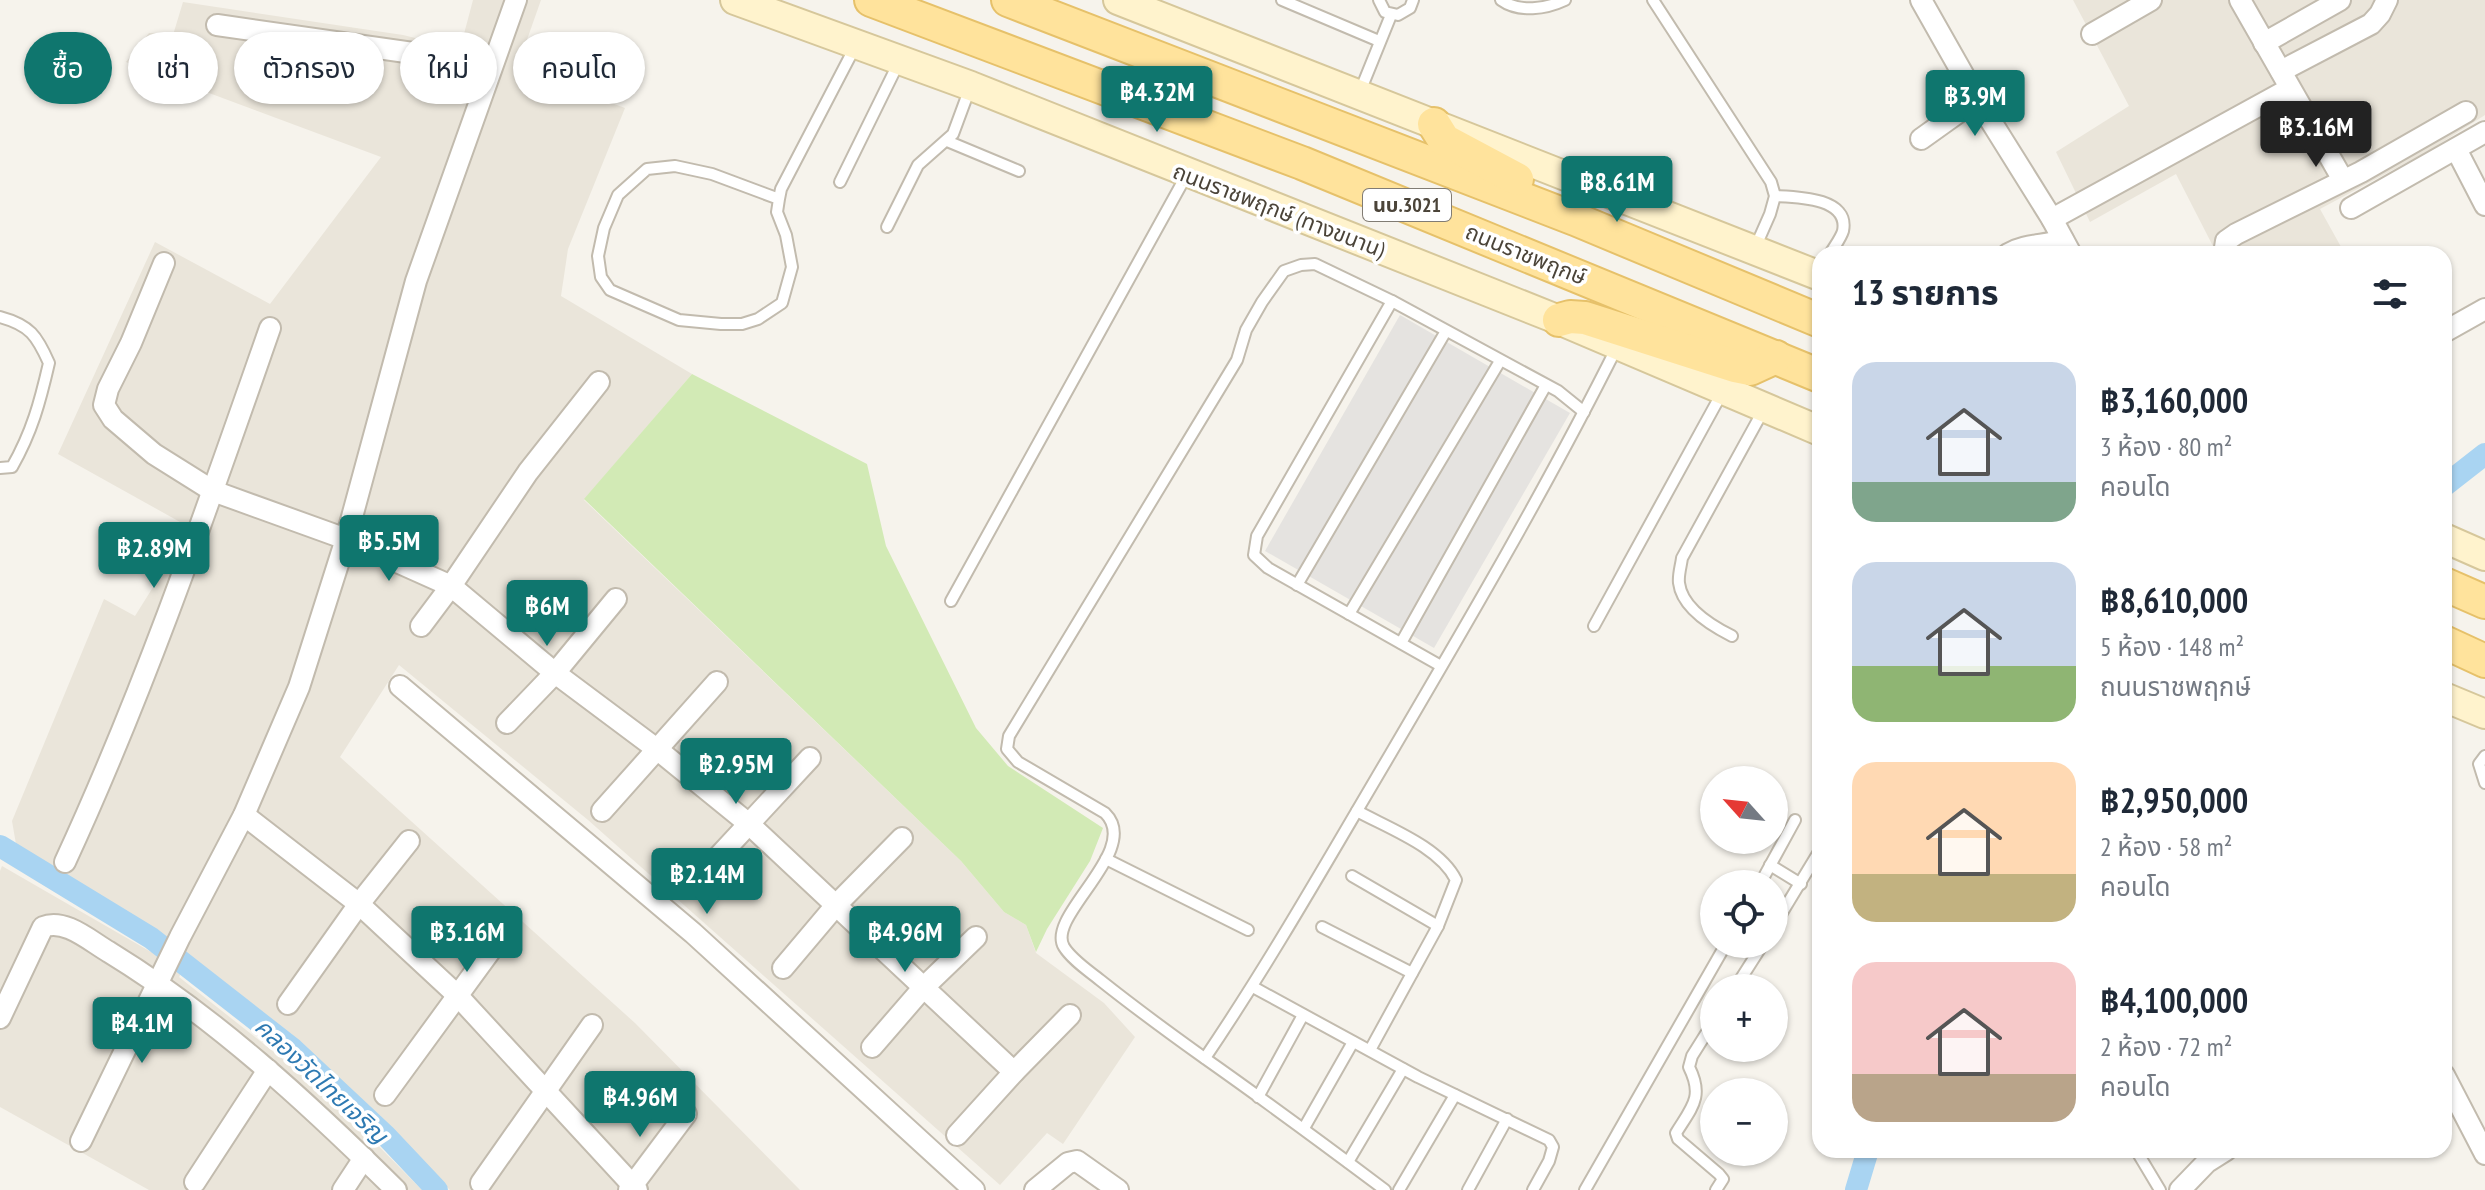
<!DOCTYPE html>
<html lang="th">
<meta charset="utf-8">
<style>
body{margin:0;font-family:"PT Sans Narrow","Noto Sans Thai",sans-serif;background:#f2f2f3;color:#1f2937;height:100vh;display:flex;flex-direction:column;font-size:30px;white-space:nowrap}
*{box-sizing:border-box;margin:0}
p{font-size:26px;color:#747a83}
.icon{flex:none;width:44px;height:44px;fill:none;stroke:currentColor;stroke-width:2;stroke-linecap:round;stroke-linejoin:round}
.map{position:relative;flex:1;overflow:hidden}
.panel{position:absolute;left:1812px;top:246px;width:640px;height:912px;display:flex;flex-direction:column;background:#fff;border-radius:24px;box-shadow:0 2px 6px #0004}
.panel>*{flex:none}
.banner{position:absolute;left:24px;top:32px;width:760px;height:72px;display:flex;gap:16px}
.needle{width:52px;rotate:297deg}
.fabs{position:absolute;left:1700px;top:766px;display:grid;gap:16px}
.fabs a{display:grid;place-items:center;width:88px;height:88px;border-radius:50%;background:#fff;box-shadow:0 2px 6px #0004;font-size:40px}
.price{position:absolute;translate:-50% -68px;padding:0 18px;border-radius:8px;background:#0f766e;color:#fff;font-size:26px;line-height:52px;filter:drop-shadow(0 2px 4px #0008)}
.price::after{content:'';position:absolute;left:50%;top:48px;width:24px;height:18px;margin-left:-12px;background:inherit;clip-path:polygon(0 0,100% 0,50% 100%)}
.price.on{background:#222;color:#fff}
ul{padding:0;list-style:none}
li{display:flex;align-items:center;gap:24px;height:200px;padding:0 40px}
li span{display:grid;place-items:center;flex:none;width:224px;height:160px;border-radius:24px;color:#555}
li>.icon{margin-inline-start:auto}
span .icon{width:96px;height:96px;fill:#fffc;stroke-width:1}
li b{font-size:34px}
h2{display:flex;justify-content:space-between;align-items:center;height:96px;padding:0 40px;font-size:34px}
.chip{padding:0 28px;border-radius:36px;background:#fff;box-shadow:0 2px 6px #0004;font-size:28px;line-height:72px}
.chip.on{background:#0f766e;color:#fff}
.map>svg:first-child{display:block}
.residential{fill:#eae5da}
.green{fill:#d2eab5}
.parking{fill:#e5e3e0}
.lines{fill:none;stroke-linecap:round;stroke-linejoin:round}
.canal{stroke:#a9d4f2;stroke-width:22}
.lane-casing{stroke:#c2bbae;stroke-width:14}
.street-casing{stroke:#c2bbae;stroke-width:24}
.secondary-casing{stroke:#d6c79b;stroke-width:32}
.primary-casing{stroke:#e6c16a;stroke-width:36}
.lane{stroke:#fff;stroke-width:10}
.street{stroke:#fff;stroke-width:20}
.secondary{stroke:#fff3cd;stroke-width:28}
.primary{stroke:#ffe39c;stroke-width:32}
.labels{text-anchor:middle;stroke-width:7;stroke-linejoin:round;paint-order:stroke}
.shield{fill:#fff;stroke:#817c74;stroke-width:2}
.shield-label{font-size:20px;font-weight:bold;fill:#4b4439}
.street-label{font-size:22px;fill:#4b4439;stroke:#fff}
.water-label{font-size:24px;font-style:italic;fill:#2e7ab2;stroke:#fff}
</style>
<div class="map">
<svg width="2485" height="1190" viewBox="0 0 2485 1190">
<rect width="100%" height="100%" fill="#f6f3ec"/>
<g class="residential">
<path d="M473,0H541L517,68L625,108L568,249L561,296L692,374L584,500L961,861L1004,912L1026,925L1036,953L1104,1003L1135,1037L1063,1144L1047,1133L1000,1185L588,820L399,665L340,757L635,1023L800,1190H450L291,1035L189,960L179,977L327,1094L422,1190H149L0,1107V871L2,866L151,952L163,935L17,850L12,821L104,599L135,616L180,544L198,532L58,454L155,242L270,304L381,157L126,62L149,33L173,35L183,2L403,35L460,49Z"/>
<path d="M2073,0H2485V115L2430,150L2320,209L2345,254H2217L2176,174L2090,222L2056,152L2129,106Z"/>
</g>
<path class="green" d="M692,374L867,464L886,546L976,728L1008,766L1103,828L1090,861L1047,929L1036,952L1026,925L1004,912L961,861L584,499Z"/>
<path class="parking" d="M1400,315L1570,413L1434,648L1265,551Z"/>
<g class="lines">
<g class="canal">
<path d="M2444,486L2485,454"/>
<path d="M0,846L151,938L293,1049L386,1136L437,1190"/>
<path d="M1856,1190L1868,1150"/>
</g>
<defs>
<g id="lane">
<path d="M1282,0L1379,41"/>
<path d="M1379,0L1385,12L1398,15L1410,8L1413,0"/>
<path d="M1501,0C1519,13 1546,9 1565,0"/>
<path d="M1653,0L1771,182L1775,196L1770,214L1755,248"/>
<path d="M1359,94L1391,15"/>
<path d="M947,141L1019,171"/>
<path d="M840,182L899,62"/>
<path d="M1775,196C1795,197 1850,197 1843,231C1841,238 1834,247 1830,254"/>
<path d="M779,199L712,174L675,166L647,169L618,195L604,228L598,256L601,277L610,290L679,320L721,324H742L758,319L782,303L792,267L786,235L777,212L779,199L781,189L856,45"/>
<path d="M887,227L918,165L953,134L970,88"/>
<path d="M1392,301L1257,536L1254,555L1268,568L1441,666"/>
<path d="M0,317C30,325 37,336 49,363C40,402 32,432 12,467L0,468"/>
<path d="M1297,585L1446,331"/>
<path d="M951,601L1186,176"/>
<path d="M1349,614L1500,361"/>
<path d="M1594,626L1723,391"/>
<path d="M1732,636C1712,626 1682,608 1679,583C1678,575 1681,566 1682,558L1764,409"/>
<path d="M1401,643L1546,385"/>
<path d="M2485,756L2479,764L2485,783"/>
<path d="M1357,811C1388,828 1440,847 1456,880L1438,926L1370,1050"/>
<path d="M1106,859L1248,930"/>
<path d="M1770,865L1801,884"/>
<path d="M1352,876L1438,926"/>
<path d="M1760,884L1795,820"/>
<path d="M1774,926L1820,850"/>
<path d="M1322,927L1412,973"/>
<path d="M1253,987L1418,1077L1549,1140L1553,1147L1549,1161L1533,1190"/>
<path d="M1735,988L1763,944"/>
<path d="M1714,1021L1692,1056L1689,1067C1704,1097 1692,1107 1676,1133L1678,1139L1719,1174L1723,1179L1716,1190"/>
<path d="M1205,1058C1272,959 1330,856 1391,753C1469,620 1548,485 1617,347"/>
<path d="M1258,1097L1303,1015"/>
<path d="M1304,1128L1353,1042"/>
<path d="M2136,1150L2160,1190"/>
<path d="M1348,1162L1403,1069"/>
<path d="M1385,1190C1325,1145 1264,1100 1203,1057C1168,1032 1134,1007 1100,980C1089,971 1072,960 1064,947C1045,916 1143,850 1105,813L1018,762L1007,749L1009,736L1237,360L1246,330L1262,302L1284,271L1301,265L1315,264L1392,301L1558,391L1584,412"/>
<path d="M1399,1190L1455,1095"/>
<path d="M1468,1190L1507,1119"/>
<path d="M1585,1190L1726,944"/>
</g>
<g id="street">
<path d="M1921,0L1977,99L2052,219L2071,254"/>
<path d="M2240,0L2343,180"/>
<path d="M217,25L427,55L487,80"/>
<path d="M2092,34L2151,0"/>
<path d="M2264,43L2340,0"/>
<path d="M2281,71L2371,24L2380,14L2387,0"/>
<path d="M1921,139L1977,99"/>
<path d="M2456,149L2485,205"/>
<path d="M2351,208L2485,132"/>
<path d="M2052,219L2289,89"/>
<path d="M2008,254C2025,244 2045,246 2063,240"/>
<path d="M2224,254L2226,241L2236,234L2361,172L2466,112"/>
<path d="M164,263L131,343L108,389L104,405L113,419L154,454L213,491L346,539L451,586L555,673L658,750L749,824L1014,1072"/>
<path d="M2444,332L2485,309"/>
<path d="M421,626L451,586L528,472L599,382"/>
<path d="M400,686L693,933L974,1190"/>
<path d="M507,723L555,673L616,599"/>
<path d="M602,811L717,682"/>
<path d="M244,815L359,904L457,995L637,1190"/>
<path d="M65,862C145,689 207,508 270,328"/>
<path d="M693,884L810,758"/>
<path d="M783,968L837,904L902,838"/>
<path d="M288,1004L359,904L409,841"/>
<path d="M0,1018L43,927C65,918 90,941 109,952C215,1017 308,1103 396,1190"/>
<path d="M872,1047L923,988L976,937"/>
<path d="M2444,1075L2485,1154"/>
<path d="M385,1095L507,928"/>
<path d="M957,1135L1014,1072L1070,1015"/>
<path d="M81,1141L180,937L244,815L299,687L346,539L416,281L516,0"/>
<path d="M195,1182L268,1070"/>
<path d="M481,1183L592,1025"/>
<path d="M343,1190L364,1158"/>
<path d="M629,1190L686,1114"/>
<path d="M1035,1190L1068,1163L1077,1161L1118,1190"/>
<path d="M2180,1190L2207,1162L2226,1150"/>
</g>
<g id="secondary">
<path d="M735,0L971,86L1559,320L1820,431"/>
<path d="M1118,0L1820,276"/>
<path d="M2444,538L2485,556"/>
<path d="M2444,697L2485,714"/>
</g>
<g id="primary">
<path d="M871,0L1302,163L1820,376"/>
<path d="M1008,0L1575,219L1820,321"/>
<path d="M1434,124L1444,140L1517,179"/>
<path d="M1559,320L1570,317L1585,318L1735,366L1750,369L1776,357"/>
<path d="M2444,584L2485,602"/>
<path d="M2444,642L2485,661"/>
</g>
</defs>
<use href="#lane" class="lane-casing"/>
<use href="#street" class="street-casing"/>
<use href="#secondary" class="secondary-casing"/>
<use href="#primary" class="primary-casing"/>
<use href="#lane" class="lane"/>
<use href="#street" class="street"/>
<use href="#secondary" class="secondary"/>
<use href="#primary" class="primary"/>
</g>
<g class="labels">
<rect class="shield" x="1363" y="189" width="88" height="32" rx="6"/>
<g class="shield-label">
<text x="1407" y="212">นบ.3021</text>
</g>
<g class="street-label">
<text transform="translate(1279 210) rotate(21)" y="8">ถนนราชพฤกษ์ (ทางขนาน)</text>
<text transform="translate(1526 254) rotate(22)" y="8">ถนนราชพฤกษ์</text>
</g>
<g class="water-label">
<text transform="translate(321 1081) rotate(43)" y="8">คลองวัดไทยเจริญ</text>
</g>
</g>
</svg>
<div class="fabs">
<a><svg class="needle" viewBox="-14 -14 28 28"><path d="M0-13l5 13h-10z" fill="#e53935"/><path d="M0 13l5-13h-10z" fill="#747a83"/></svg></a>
<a><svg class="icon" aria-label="locate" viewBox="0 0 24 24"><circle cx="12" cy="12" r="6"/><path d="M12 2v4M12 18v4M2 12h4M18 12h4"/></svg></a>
<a>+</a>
<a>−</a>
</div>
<b class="price" style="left:1157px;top:134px">฿4.32M</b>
<b class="price" style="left:1975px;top:138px">฿3.9M</b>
<b class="price on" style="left:2316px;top:169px">฿3.16M</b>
<b class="price" style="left:1617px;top:224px">฿8.61M</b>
<b class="price" style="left:389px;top:583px">฿5.5M</b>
<b class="price" style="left:154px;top:590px">฿2.89M</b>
<b class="price" style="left:547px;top:648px">฿6M</b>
<b class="price" style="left:736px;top:806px">฿2.95M</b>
<b class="price" style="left:707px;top:916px">฿2.14M</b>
<b class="price" style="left:467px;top:974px">฿3.16M</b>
<b class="price" style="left:905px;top:974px">฿4.96M</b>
<b class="price" style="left:142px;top:1065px">฿4.1M</b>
<b class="price" style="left:640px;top:1139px">฿4.96M</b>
<div class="banner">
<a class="chip on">ซื้อ</a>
<a class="chip">เช่า</a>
<a class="chip">ตัวกรอง</a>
<a class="chip">ใหม่</a>
<a class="chip">คอนโด</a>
</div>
<section class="panel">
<h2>13 รายการ<svg class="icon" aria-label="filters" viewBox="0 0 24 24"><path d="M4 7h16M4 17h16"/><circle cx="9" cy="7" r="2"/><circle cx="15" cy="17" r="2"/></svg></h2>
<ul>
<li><span style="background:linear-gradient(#c9d6e8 75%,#7fa58c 0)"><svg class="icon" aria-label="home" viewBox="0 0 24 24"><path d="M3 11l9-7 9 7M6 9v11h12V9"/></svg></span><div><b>฿3,160,000</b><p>3 ห้อง · 80 m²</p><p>คอนโด</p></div></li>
<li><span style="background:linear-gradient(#c9d6e8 65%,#8fb573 0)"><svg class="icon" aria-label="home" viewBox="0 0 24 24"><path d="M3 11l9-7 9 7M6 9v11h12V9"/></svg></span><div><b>฿8,610,000</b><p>5 ห้อง · 148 m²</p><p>ถนนราชพฤกษ์</p></div></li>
<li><span style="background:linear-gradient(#ffd9b3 70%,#c2b280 0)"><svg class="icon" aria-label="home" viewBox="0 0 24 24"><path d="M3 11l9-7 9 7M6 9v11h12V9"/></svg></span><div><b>฿2,950,000</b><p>2 ห้อง · 58 m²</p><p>คอนโด</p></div></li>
<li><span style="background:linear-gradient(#f6c9c9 70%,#b9a48a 0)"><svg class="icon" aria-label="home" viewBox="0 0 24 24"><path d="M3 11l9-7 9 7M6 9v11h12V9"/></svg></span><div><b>฿4,100,000</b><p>2 ห้อง · 72 m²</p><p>คอนโด</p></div></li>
</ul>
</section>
</div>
